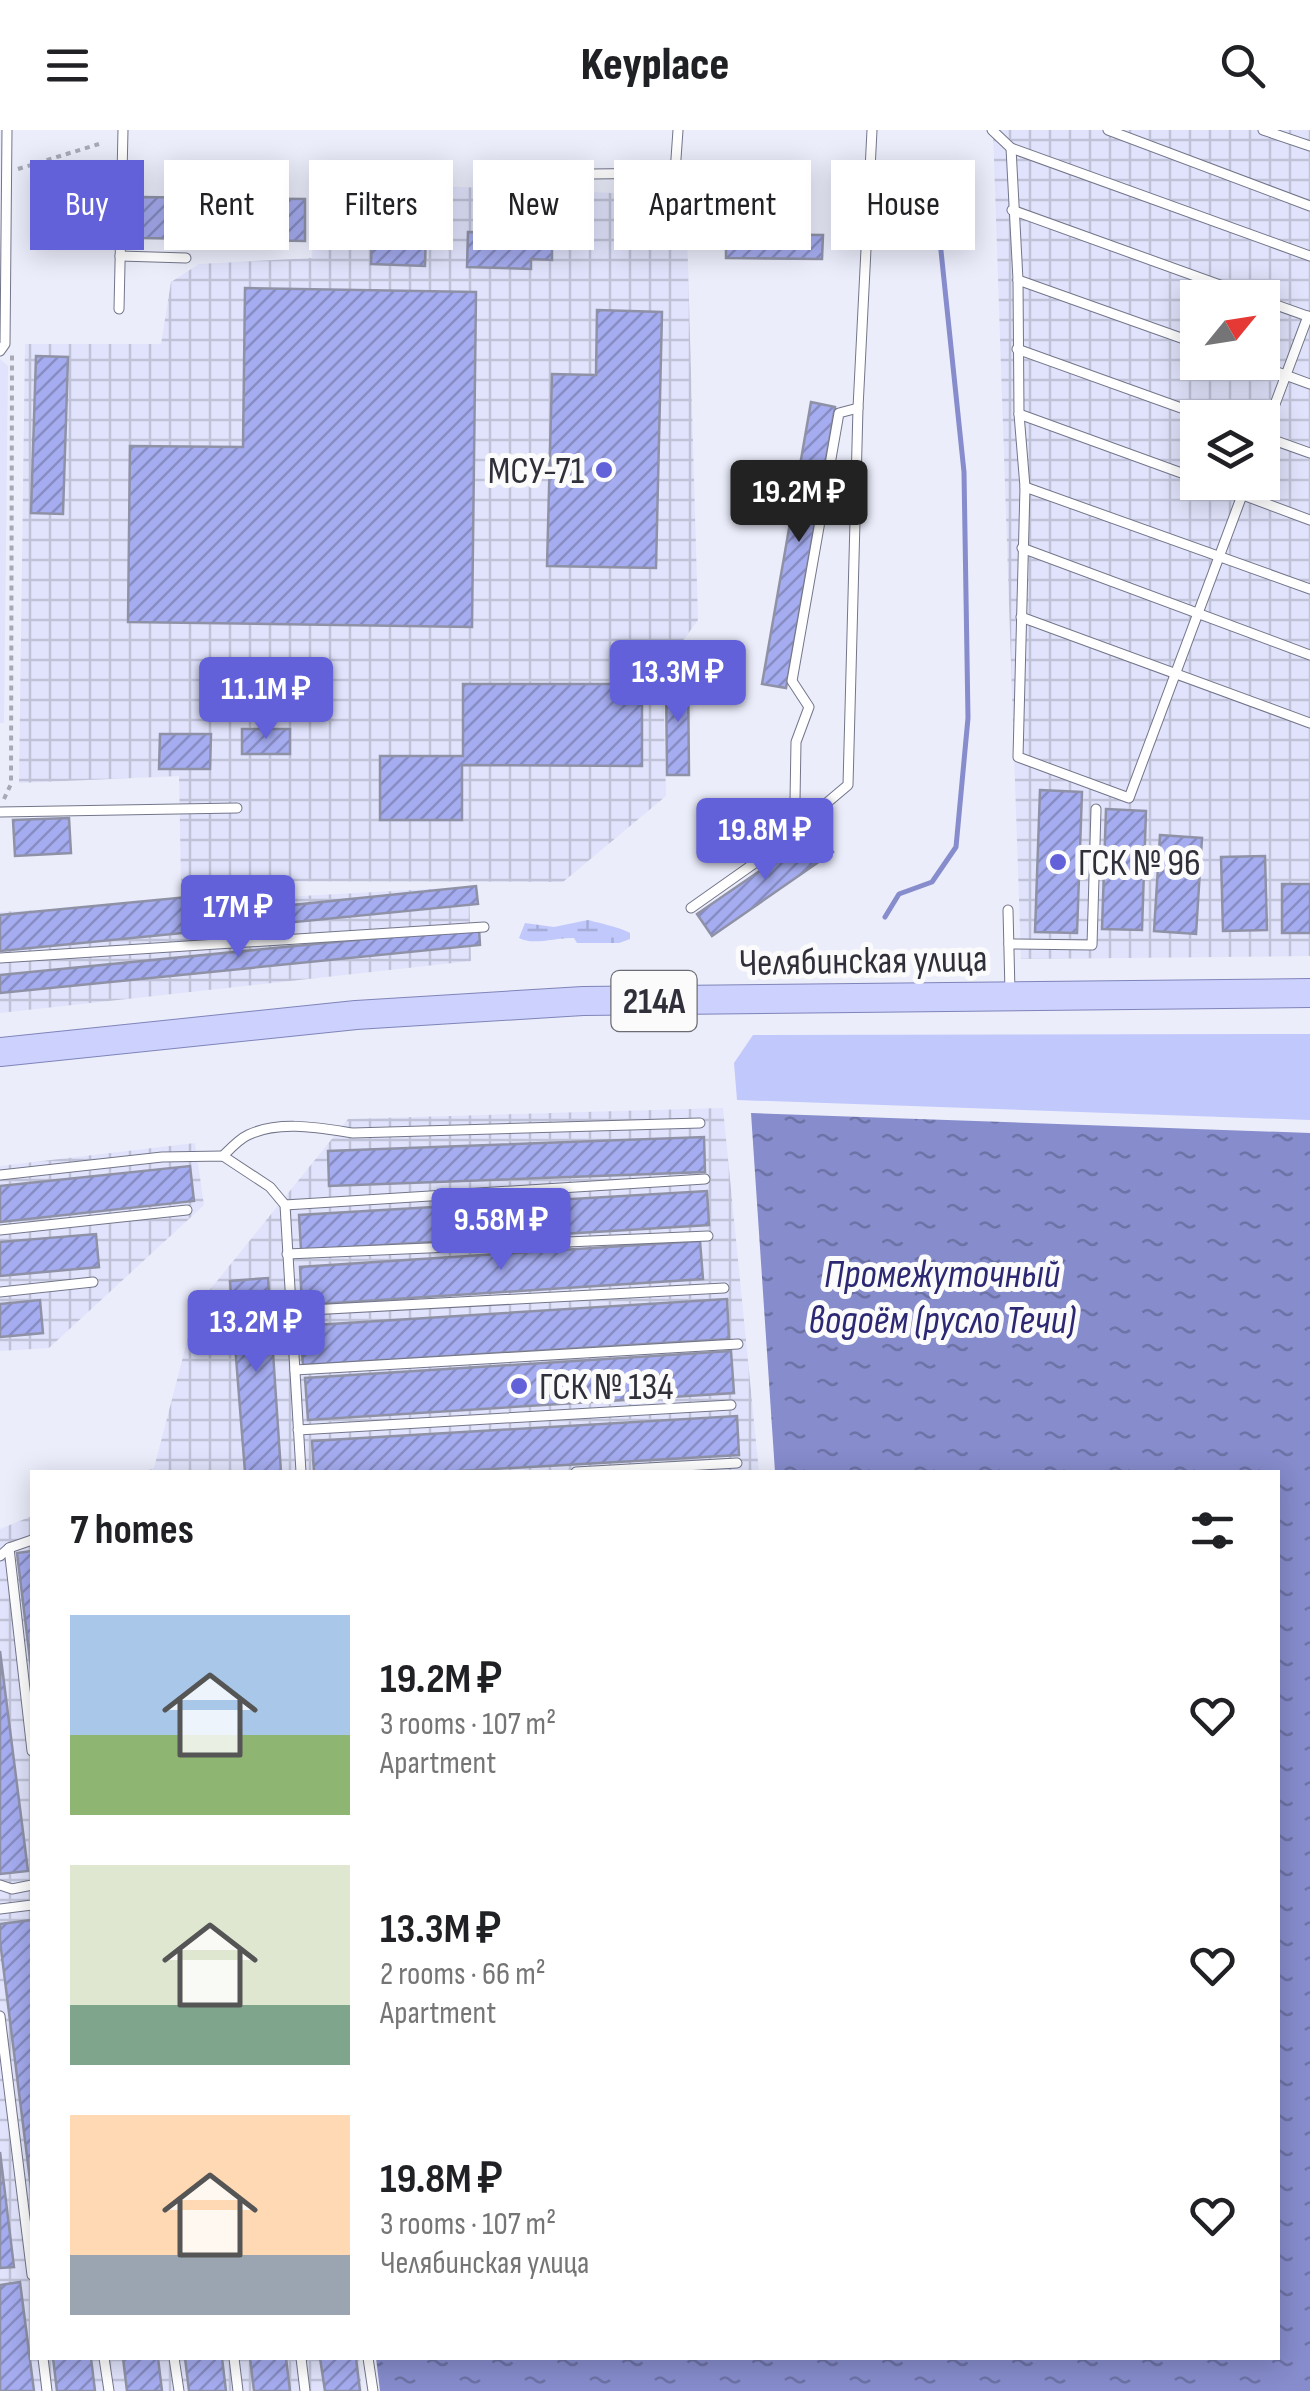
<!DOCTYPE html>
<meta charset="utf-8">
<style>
body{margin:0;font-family:"Sofia Sans Condensed",sans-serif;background:#f2f2f2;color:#202124;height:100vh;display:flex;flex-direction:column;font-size:38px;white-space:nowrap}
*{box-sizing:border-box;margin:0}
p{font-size:32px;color:#757577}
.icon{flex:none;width:55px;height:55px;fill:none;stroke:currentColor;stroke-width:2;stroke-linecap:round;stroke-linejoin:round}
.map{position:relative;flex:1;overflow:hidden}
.sheet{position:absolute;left:30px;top:1340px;width:1250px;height:890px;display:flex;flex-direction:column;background:#fff;border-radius:0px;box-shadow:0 5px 25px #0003}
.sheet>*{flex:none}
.top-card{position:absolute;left:30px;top:30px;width:1250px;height:90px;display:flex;gap:20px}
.needle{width:65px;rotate:60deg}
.buttons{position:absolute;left:1180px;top:150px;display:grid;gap:20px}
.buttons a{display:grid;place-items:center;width:100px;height:100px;border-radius:0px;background:#fff;box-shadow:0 5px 25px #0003;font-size:50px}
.price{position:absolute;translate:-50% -85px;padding:0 22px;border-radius:10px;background:#6261d9;color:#fff;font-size:32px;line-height:65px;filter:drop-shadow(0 2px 5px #0008)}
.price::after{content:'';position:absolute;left:50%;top:60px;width:30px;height:22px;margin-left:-15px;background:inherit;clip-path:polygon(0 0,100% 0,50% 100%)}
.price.selected{background:#222;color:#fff}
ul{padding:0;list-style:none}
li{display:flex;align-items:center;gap:30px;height:250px;padding:0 40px}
li span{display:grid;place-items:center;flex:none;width:280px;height:200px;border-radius:0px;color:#555}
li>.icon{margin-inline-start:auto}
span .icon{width:120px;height:120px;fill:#fffc;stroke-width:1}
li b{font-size:42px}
h2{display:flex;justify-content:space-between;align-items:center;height:120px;padding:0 40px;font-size:42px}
.tag{padding:0 35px;border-radius:0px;background:#fff;box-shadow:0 5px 25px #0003;font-size:35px;line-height:90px}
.tag.selected{background:#6261d9;color:#fff}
header{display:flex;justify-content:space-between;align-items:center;height:130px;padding:0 40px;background:#fff;font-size:45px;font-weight:800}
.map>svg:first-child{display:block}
.built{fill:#e0e3fb}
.industrial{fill:url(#industrial-grid);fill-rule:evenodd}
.grass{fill:#c1c8fb}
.wetland{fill:url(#wetland-marsh)}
.water{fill:url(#water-ripples)}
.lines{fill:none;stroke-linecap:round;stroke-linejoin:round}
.stream{stroke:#868ccc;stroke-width:5}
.building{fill:url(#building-hatch);stroke:#8f92a7;stroke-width:2.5}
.service-casing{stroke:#73768a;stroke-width:11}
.primary-casing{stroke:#7f84b9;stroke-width:30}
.path{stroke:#a7a9b5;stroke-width:4;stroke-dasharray:5 5;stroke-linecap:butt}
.service{stroke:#fff;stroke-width:9}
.primary{stroke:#ccd1fe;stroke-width:28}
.poi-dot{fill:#6261d9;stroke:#fbfbfb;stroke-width:4}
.labels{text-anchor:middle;stroke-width:10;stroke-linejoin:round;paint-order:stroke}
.shield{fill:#fbfbfb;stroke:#6c6d73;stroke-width:2.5}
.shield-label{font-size:35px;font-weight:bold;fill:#2f3039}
.poi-label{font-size:38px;fill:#2f3039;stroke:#fbfbfb;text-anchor:start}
.street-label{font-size:38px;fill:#2f3039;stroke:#fbfbfb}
.water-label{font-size:40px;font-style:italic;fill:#2c2873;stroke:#fbfbfb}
</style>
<header><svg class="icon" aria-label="menu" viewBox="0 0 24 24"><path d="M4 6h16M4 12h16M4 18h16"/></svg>Keyplace<svg class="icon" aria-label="search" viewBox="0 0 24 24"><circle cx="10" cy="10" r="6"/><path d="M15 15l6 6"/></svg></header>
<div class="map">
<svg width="1310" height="2261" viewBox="0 0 1310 2261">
<defs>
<pattern id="industrial-grid" width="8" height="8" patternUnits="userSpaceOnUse" patternTransform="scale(2.5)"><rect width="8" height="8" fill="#e0e3fb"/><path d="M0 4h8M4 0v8" fill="none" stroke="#c0c3d8"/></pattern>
<pattern id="wetland-marsh" width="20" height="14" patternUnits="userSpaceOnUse" patternTransform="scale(2.5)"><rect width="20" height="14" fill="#c1c8fb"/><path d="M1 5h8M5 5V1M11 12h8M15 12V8" fill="none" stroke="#a6acd8"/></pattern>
<pattern id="water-ripples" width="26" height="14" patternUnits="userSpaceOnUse" patternTransform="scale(2.5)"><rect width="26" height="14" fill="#868ccc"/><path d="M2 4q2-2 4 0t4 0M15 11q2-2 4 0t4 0" fill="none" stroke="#6e73a7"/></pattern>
<pattern id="building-hatch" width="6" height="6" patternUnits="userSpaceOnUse" patternTransform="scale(2.5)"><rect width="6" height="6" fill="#a5acef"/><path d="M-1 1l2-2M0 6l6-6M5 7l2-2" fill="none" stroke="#878cc3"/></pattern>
</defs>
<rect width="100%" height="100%" fill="#ebedfb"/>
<path class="built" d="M0,229L8,236L4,593H0Z"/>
<g class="industrial">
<path d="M993,0H1310V826L1021,829ZM1198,168H1262V232H1198ZM1198,288H1262V352H1198Z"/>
<path d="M315,51L686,66L698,490L663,538L666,666L563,752L181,751L179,646L19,653L25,214H161L171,152L199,134L312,128Z"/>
<path d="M469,757L471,831L0,883V782Z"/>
<path d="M723,978L759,1342H144L154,1338L196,1177L348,989Z"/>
<path d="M195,1013L204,1075L49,1218L0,1221V1036Z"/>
<path d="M32,1386V2228H359L362,2261H0V1399Z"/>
</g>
<path class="grass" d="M1310,904V990L737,970L734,933L753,905Z"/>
<path class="wetland" d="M588,790C599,793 622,798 630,803V809L619,813H577L574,808C557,807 533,816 519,808L525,793L554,797Z"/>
<path class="water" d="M751,983L1310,1003V2261H380L376,2228H1278V1342H775Z"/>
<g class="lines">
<path class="stream" d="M885,787L899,764L932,752L956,717L968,588L964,342L933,44"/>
</g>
<g class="building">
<path d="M373,62L427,64L425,136L371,134Z"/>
<path d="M141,67L305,69V111L141,108Z"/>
<path d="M468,102L533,103L532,116L552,117V130L531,129V139L467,137Z"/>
<path d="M726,104L823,105L822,129L726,128Z"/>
<path d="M245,158L476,162L472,497L128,492L130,316L243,317Z"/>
<path d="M597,180L662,182L656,438L547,436L552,244L596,245Z"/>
<path d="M36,226L68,227L63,384L31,383Z"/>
<path d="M811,272L835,277L786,558L762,554Z"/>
<path d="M688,544L689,645H667L666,545Z"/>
<path d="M463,554H642V636L462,635V690H380V626H463Z"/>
<rect x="242" y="599" width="48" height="25"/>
<path d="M160,604H211L210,639H159Z"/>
<path d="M1040,660L1082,662L1077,803L1035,802Z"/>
<path d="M1106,679L1146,681L1142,800L1102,799Z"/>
<path d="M69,688L71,723L15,726L13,690Z"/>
<path d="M818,701L833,722L712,806L697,784Z"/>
<path d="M1160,705L1202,708L1196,804L1154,801Z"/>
<path d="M1265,726L1267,800L1223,801L1221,727Z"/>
<rect x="1282" y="754" width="28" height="49"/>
<path d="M476,756L478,774L0,821V785L282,758V776Z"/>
<path d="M479,798L480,815L0,863V845Z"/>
<path d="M704,1007L705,1042L329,1056L328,1021Z"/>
<path d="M190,1036L194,1071L0,1092V1056Z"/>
<path d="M707,1061L709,1095L301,1120L299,1085Z"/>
<path d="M96,1104L99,1137L0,1146V1112Z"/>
<path d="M700,1111L703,1149L302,1175L300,1137Z"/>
<path d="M268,1148L281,1342H245L230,1151Z"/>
<path d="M727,1169L729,1209L303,1235L300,1196Z"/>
<path d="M40,1170L43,1203L0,1207V1174Z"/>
<path d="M731,1221L734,1263L308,1290L305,1248Z"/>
<path d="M737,1286L739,1325L441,1342H314L312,1311Z"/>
<path d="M32,1421V1546L17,1423Z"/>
<path d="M0,1521L28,1741L0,1744Z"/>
<path d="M32,1790V2066L0,1811V1794Z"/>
<path d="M0,2022L14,2137L0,2138Z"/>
<path d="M20,2152L34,2261H0V2155Z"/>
<path d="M53,2228H91L95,2261H57Z"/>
<path d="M123,2228H158L162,2261H127Z"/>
<path d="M185,2228H222L226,2261H189Z"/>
<path d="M250,2228H286L290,2261H254Z"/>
<path d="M320,2228H356L360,2261H325Z"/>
</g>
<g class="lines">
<defs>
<g id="service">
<path d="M992,0L1011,18L1310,126"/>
<path d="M1108,0L1310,76"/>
<path d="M1263,0L1310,16"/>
<path d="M1011,18L1018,150L1019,284L1025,357L1018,627L1129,668L1247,352"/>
<path d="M508,45L675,43L678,0"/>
<path d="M1012,80L1256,168"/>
<path d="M120,126L186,128"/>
<path d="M1018,150L1198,214"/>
<path d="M1262,170L1310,187"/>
<path d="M119,179L123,0"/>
<path d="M1017,219L1209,288"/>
<path d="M0,221L5,214L7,0"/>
<path d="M1250,232L1310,254"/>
<path d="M1019,284L1198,349"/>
<path d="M1262,306L1310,323"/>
<path d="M1262,309L1308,186"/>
<path d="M1208,352L1310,390"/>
<path d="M1025,357L1310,459"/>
<path d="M1022,418L1310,525"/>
<path d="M1021,487L1310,593"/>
<path d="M0,682L237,678"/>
<path d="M760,727L763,715L795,670L796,612L809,577L792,551L839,283L858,278"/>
<path d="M691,778L759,730L848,655L858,278L872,0"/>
<path d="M1008,780L1010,862"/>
<path d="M1009,814L1092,815L1096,679"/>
<path d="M0,828L484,797"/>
<path d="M223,1026C230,1019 239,1009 248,1005C279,990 320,998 353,1003L700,993"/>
<path d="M0,1045L162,1027L223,1026L270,1057L285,1075L301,1342"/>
<path d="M285,1075L705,1049"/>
<path d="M0,1100L187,1080"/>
<path d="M287,1124L708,1106"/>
<path d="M0,1162L93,1152"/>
<path d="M291,1181L724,1158"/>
<path d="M295,1240L738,1214"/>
<path d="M298,1300L731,1275"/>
<path d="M576,1342L737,1333"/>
<path d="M9,1418L32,1621"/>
<path d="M0,1426L9,1418L32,1410"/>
<path d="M0,1755L12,1759L32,1755"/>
<path d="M0,1779L32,1775"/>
<path d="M0,1886L32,2145"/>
<path d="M43,2228L47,2261"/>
<path d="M104,2228L109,2261"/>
<path d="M174,2228L179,2261"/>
<path d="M234,2228L238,2261"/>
<path d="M301,2228L305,2261"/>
<path d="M368,2228L373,2261"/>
</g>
<path id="primary" d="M0,922L356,885L583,871L1310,863"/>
</defs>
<use href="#service" class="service-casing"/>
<use href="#primary" class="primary-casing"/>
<g class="path">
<path d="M18,39L99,14"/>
<path d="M4,669L11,654L12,225"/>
</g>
<use href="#service" class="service"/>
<use href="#primary" class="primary"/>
</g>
<g class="poi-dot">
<circle cx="604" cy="340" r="10"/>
<circle cx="1058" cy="732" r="10"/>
<circle cx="519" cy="1256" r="10"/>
</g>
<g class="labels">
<rect class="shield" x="611.5" y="841" width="85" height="60" rx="8"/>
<g class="shield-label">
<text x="654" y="883">214А</text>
</g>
<g class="poi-label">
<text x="584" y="353" text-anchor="end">МСУ-71</text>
<text x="1078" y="745">ГСК № 96</text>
<text x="539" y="1269">ГСК № 134</text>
</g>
<g class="street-label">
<text transform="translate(863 830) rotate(-1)" y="13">Челябинская улица</text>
</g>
<g class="water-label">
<text x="942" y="1157">Промежуточный<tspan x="942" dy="46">водоём (русло Течи)</tspan></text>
</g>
</g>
</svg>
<div class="buttons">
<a><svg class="needle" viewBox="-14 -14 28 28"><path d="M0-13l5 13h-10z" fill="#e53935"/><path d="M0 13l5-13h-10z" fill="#757577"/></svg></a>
<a><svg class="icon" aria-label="layers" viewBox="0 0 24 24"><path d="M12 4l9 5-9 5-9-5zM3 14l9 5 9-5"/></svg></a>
</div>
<b class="price selected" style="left:799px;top:415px">19.2M ₽</b>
<b class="price" style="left:678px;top:595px">13.3M ₽</b>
<b class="price" style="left:266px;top:612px">11.1M ₽</b>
<b class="price" style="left:765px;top:753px">19.8M ₽</b>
<b class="price" style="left:238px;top:830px">17M ₽</b>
<b class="price" style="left:501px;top:1143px">9.58M ₽</b>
<b class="price" style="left:256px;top:1245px">13.2M ₽</b>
<div class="top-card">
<a class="tag selected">Buy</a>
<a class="tag">Rent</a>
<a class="tag">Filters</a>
<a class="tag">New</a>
<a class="tag">Apartment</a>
<a class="tag">House</a>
</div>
<section class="sheet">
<h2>7 homes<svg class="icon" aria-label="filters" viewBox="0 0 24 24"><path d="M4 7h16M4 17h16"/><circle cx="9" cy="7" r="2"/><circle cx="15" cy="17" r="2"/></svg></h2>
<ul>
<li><span style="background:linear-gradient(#a9c7e8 60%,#8fb573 0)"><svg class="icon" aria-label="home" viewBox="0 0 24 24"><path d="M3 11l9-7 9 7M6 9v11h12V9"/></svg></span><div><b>19.2M ₽</b><p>3 rooms · 107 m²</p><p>Apartment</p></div><svg class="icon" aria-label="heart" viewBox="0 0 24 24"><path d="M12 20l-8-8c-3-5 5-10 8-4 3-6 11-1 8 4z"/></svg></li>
<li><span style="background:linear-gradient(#dfe7d0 70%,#7fa58c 0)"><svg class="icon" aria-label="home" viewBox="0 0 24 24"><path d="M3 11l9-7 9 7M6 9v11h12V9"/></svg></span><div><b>13.3M ₽</b><p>2 rooms · 66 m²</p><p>Apartment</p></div><svg class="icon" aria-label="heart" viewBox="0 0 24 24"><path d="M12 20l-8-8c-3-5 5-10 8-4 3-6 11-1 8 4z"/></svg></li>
<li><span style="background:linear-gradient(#ffd9b3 70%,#9aa5b1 0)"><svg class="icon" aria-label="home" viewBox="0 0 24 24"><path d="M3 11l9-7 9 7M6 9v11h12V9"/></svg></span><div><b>19.8M ₽</b><p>3 rooms · 107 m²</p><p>Челябинская улица</p></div><svg class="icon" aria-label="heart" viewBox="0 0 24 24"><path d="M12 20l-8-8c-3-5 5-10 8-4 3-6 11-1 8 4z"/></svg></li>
</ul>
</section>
</div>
